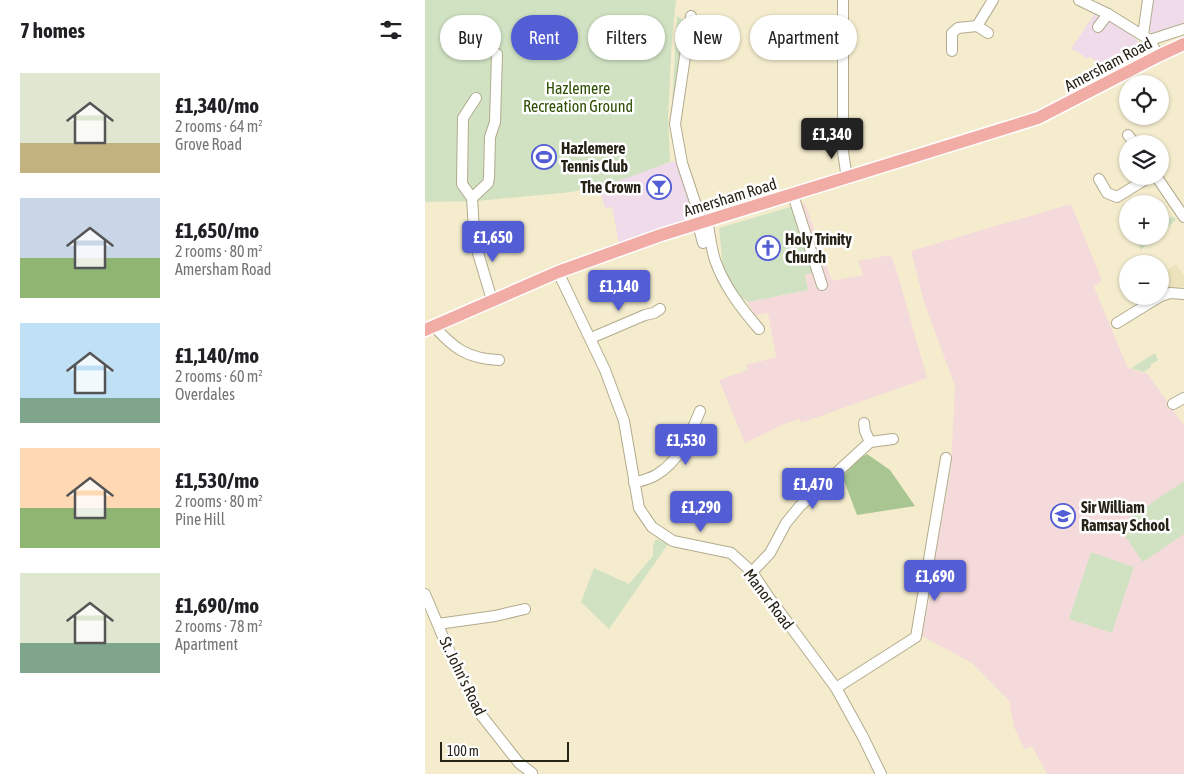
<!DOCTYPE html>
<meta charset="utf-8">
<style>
body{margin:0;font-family:"Asap Condensed",sans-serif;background:#f6f6f6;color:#202124;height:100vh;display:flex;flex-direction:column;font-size:19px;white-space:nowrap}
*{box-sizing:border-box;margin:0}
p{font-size:16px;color:#757577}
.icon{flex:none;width:28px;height:28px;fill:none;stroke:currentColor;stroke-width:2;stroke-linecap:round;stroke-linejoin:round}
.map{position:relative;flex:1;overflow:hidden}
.drawer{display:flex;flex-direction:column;background:#fff;width:425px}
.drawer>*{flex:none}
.top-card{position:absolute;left:15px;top:15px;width:475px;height:45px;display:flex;gap:10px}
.tools{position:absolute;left:694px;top:75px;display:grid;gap:10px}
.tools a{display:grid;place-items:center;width:50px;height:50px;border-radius:50%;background:#fff;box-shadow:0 1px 4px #0004;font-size:25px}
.scale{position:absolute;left:15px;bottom:12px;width:129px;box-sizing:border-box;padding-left:5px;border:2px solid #262317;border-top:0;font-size:14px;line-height:18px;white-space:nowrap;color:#262317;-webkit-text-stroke:4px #fff;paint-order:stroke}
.price{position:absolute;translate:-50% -42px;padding:0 11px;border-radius:5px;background:#545ed4;color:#fff;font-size:16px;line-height:32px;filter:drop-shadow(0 1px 2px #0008)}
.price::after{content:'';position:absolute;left:50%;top:30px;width:15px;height:11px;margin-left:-8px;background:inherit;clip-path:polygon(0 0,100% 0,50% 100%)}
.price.active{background:#222;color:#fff}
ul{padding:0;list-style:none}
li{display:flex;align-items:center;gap:15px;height:125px;padding:0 20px}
li span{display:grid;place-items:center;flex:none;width:140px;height:100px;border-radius:0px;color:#555}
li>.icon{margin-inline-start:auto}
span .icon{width:60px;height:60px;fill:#fffc;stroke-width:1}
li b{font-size:21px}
h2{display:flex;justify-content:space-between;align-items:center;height:60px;padding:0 20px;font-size:21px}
.tag{padding:0 18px;border-radius:22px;background:#fff;box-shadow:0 1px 4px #0004;font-size:18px;line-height:45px}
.tag.active{background:#545ed4;color:#fff}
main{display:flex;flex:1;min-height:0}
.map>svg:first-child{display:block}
.commercial{fill:#efdbea}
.built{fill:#ece2bb}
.education{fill:#f5dadb}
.green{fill:#d0e2c2}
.forest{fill:#a8c592}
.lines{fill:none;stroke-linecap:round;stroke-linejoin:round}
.minor-casing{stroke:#b2ab8d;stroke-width:12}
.major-casing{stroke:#fff;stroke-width:15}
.minor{stroke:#fff;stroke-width:10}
.major{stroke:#f2aca6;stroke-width:12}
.labels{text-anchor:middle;stroke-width:5;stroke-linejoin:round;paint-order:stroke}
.street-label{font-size:16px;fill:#262317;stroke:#fff}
.park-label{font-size:16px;fill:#2d4f02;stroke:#fff}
.poi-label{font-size:16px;font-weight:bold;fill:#262317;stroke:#fff;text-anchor:start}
</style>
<main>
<section class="drawer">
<h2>7 homes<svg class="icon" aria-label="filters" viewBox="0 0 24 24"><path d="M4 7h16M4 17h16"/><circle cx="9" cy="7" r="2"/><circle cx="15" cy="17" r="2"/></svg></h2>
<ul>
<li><span style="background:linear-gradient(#dfe7d0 70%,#c2b280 0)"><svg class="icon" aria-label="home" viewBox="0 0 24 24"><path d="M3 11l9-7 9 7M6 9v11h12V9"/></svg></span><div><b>£1,340/mo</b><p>2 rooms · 64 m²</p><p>Grove Road</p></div></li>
<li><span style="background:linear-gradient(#c9d6e8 60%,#8fb573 0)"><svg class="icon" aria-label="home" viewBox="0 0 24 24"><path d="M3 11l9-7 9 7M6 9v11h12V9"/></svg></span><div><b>£1,650/mo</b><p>2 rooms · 80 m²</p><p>Amersham Road</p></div></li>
<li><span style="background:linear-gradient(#bfe0f5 75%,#7fa58c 0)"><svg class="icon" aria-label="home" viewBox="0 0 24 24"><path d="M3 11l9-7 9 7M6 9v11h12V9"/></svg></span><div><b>£1,140/mo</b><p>2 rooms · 60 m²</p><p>Overdales</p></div></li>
<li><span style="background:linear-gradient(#ffd9b3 60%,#8fb573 0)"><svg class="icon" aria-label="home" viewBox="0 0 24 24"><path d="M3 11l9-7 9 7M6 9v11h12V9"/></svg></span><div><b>£1,530/mo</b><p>2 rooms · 80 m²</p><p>Pine Hill</p></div></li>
<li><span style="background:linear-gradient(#dfe7d0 70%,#7fa58c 0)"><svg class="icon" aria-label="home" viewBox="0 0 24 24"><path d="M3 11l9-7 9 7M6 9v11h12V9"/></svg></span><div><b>£1,690/mo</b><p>2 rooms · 78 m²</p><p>Apartment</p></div></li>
</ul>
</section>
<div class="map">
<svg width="759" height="774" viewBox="0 0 759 774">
<rect width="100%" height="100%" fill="#f4eccd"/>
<g class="commercial">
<path d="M725,0H759V25L728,34L723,30Z"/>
<path d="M671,12L700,29L718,46L683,71L667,58L664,57L662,59L653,52L646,49Z"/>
<path d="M250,161L269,210L260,223L194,243L187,207L180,208L173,185Z"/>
</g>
<path class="built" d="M751,264L759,276V287L744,288L739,279L743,276L740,271Z"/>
<g class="education">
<path d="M380,203L407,281L438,275L433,261L466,255L471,268L502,378L376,423L375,419L359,424L320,443L294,380L323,370L321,365L351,357L343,313L329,316L323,302L383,290L372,205Z"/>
<path d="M646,204L677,280L669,287L702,366L703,368L723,374L759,426V774H622L607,746L600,749L597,744L589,727L584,701L547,663L497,636L505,595L509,565L526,467L530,386L499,302L486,251Z"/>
</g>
<g class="green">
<path d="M0,0H251L247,38L243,116L245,162L196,180L147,192L52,201L0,202Z"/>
<path d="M252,16L260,21L248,125H246Z"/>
<path d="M372,205L397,272L380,274L383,290L323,302L319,299L301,295L294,228Z"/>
<path d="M748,216L751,220L735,233V224Z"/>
<path d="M716,236H731L716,250L711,240Z"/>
<path d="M730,353L733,360L725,365L726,367L718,372L706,368Z"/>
<path d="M759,481V534L718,562L693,526Z"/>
<path d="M231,539L243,544L184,629L156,602L169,568L204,584L228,556V546Z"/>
<path d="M666,552L709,567L687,633L644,619Z"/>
</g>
<path class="forest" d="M442,454L465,470L490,506L432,515L418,478C424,466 431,461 442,454Z"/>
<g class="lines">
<defs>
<g id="minor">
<path d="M418,0V152L422,179"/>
<path d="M654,0L683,14L725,40L733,56"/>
<path d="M266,16L250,124L257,163L277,223"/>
<path d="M552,26L563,33"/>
<path d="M673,27L683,14"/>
<path d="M718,35L723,0"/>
<path d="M725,40L759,29"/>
<path d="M527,51V33L533,28L552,26L568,0"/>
<path d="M51,98L38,118L37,184L47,198L49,230L53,253L67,300"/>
<path d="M703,135L710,144"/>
<path d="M731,176L759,217"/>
<path d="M674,179L682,193L692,197L726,176"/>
<path d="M368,195L397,285"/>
<path d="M47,198L63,183L64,178L65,137L70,122L72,54"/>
<path d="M282,221C285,234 286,248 290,260C299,286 316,308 334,329"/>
<path d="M273,224L278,243"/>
<path d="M133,272L180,370L199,421L214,508L227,527L248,541L306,553L327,572L343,596L411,688L438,737L456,774"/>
<path d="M692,323L736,296L745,293L759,294"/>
<path d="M9,326C28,348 43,359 74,360"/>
<path d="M166,338L220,315L229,313L235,309"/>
<path d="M748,404L759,398"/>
<path d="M439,423L440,431L445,442L468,439"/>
<path d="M209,483C216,481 224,479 231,475C255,461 265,435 275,411"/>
<path d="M327,572L345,553L361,523L375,506L445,442"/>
<path d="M0,594L21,644L53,711L94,763L107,773"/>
<path d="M13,624L70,616L100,609"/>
<path d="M411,688L491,637L521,458"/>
</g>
<path id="major" d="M0,330L133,272L236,235L613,118L733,56L759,44"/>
</defs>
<use href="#minor" class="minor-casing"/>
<use href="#major" class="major-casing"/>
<use href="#minor" class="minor"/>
<use href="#major" class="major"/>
</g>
<defs>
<symbol id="stadium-ring" viewBox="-11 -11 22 22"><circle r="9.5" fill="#fff" stroke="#545ed4" stroke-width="1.5"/><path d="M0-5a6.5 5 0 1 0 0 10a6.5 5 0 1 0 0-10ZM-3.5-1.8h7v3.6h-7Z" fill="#545ed4"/></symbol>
<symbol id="bar-ring" viewBox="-11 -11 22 22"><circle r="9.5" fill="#fff" stroke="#545ed4" stroke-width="1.5"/><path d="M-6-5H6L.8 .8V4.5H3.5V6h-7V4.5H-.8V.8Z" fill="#545ed4"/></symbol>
<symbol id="church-ring" viewBox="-11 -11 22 22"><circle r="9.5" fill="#fff" stroke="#545ed4" stroke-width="1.5"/><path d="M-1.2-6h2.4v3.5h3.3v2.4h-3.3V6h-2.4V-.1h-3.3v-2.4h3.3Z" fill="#545ed4"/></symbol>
<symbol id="school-ring" viewBox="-11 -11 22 22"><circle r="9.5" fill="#fff" stroke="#545ed4" stroke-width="1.5"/><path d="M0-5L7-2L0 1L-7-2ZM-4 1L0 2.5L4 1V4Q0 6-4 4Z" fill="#545ed4"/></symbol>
</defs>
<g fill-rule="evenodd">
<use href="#stadium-ring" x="105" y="143" width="28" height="28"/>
<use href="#bar-ring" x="220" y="173" width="28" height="28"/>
<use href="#church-ring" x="329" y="234" width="28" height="28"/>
<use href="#school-ring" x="624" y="502" width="28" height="28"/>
</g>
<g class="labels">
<g class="street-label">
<text transform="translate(683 64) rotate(-28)" y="6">Amersham Road</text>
<text transform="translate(305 197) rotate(-17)" y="6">Amersham Road</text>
<text transform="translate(344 599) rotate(53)" y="6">Manor Road</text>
<text transform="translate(38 676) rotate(64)" y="6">St. John's Road</text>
</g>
<g class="park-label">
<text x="153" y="94">Hazlemere<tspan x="153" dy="18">Recreation Ground</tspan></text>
</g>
<g class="poi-label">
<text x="136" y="154">Hazlemere<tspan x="136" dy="18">Tennis Club</tspan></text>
<text x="216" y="193" text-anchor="end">The Crown</text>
<text x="360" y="245">Holy Trinity<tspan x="360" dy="18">Church</tspan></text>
<text x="656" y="513">Sir William<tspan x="656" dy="18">Ramsay School</tspan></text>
</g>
</g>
</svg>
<div class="tools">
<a><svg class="icon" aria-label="locate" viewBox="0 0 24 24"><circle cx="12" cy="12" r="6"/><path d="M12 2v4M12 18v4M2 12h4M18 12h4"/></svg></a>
<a><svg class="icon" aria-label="layers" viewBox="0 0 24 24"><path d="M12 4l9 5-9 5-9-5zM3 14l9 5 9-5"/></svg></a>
<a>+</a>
<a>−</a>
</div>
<div class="scale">100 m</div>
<b class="price active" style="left:407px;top:160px">£1,340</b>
<b class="price" style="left:68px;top:263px">£1,650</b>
<b class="price" style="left:194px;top:312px">£1,140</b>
<b class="price" style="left:261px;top:466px">£1,530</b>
<b class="price" style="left:388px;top:510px">£1,470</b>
<b class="price" style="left:276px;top:533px">£1,290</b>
<b class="price" style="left:510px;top:602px">£1,690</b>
<div class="top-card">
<a class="tag">Buy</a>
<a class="tag active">Rent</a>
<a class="tag">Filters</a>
<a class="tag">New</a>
<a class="tag">Apartment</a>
</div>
</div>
</main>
